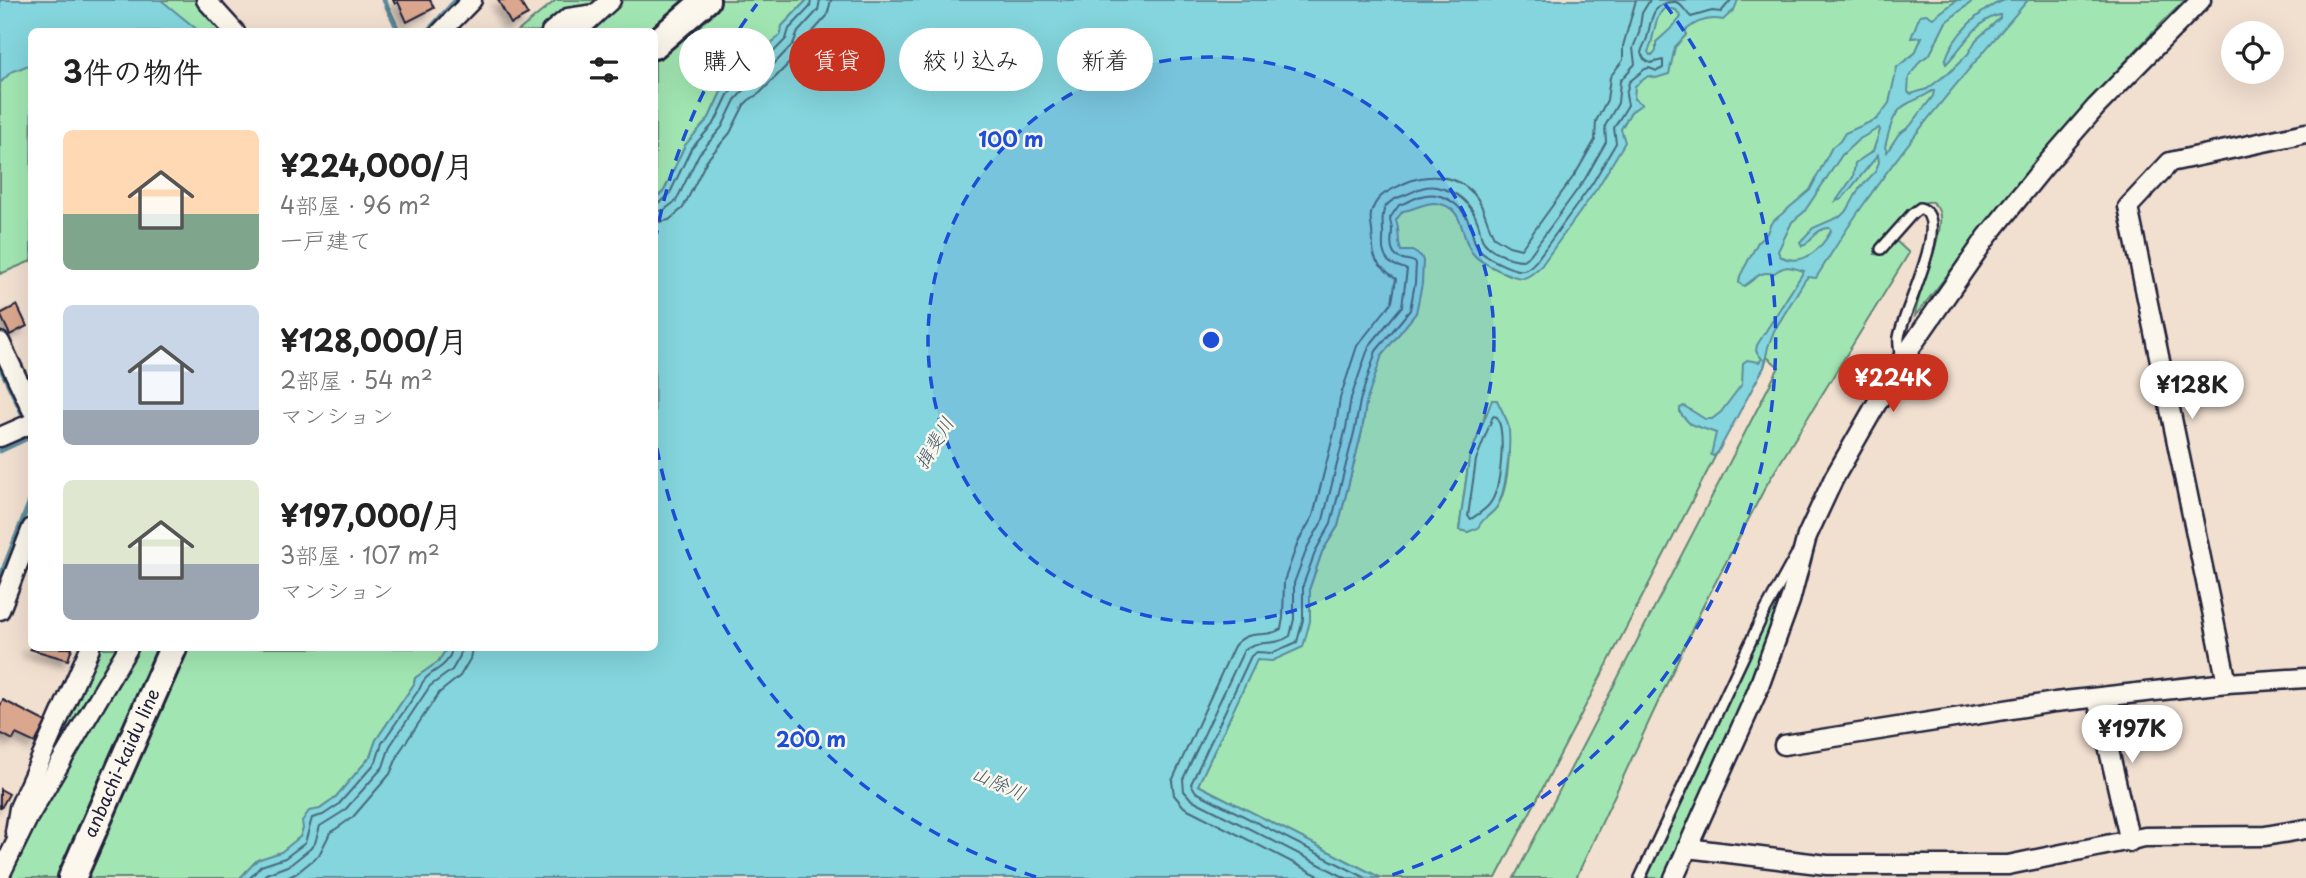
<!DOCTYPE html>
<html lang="ja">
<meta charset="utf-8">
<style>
body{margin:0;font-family:"Playpen Sans","Klee One",sans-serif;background:#f2f2f2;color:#222;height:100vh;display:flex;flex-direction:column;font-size:26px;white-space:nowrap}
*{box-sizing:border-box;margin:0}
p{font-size:23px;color:#767676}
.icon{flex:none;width:38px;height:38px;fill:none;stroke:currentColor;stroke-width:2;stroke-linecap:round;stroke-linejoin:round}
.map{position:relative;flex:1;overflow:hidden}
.side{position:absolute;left:28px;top:28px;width:630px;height:623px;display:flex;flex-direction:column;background:#fff;border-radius:10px;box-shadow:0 7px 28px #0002}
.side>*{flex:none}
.hud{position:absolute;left:679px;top:28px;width:665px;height:63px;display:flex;gap:14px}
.buttons{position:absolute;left:2221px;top:21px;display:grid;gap:14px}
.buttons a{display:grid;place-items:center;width:63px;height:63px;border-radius:50%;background:#fff;box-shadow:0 7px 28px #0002;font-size:35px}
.price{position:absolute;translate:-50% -60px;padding:0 16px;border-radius:24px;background:#fff;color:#222;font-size:23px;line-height:46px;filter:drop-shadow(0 2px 4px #0008)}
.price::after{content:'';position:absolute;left:50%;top:42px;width:21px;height:16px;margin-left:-10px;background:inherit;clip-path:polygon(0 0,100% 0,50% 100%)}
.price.active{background:#c8321e;color:#fff}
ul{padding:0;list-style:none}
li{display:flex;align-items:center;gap:21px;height:175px;padding:0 35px}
li span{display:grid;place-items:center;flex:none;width:196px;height:140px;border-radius:10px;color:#555}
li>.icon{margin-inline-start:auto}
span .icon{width:84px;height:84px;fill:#fffc;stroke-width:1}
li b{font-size:30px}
h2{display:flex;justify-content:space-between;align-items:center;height:84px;padding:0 35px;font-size:30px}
.pill{padding:0 24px;border-radius:32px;background:#fff;box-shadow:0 7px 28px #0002;font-size:24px;line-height:63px}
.pill.active{background:#c8321e;color:#fff}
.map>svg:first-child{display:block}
.green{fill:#a1e6b2;stroke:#628476;stroke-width:2;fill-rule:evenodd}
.water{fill:#84d5dd;stroke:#5d8d9c;stroke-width:2;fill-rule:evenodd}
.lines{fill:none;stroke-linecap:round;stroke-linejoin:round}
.shore{stroke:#496a7c;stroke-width:2}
.stream{stroke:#5d8d9c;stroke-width:5}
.building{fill:#daa78e;stroke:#22223b;stroke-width:2;filter:url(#shadow)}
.service-casing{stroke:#22223b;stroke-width:14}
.minor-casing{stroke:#22223b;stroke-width:23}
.secondary-casing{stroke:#22223b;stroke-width:32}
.service{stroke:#fbf7ec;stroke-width:9}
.minor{stroke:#fbf7ec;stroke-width:18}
.secondary{stroke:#fbf7ec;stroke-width:26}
.ring{fill:none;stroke:#1d4ed8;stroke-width:3.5;stroke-dasharray:12 9}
.labels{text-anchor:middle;stroke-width:5;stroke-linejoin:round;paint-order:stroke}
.street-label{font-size:18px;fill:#22223b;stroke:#fbf7ec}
.water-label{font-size:19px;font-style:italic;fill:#3f586c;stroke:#fbf7ec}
.centre{fill:#1d4ed8;stroke:#fbf7ec;stroke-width:3.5}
.ring-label{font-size:21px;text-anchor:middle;font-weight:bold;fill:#1d4ed8;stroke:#fbf7ec;stroke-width:5;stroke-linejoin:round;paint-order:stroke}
</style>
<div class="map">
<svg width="2306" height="878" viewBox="0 0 2306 878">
<defs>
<filter id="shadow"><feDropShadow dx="-6" dy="6" stdDeviation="3.5" flood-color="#0004"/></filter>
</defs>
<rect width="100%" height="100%" fill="#f1dfd0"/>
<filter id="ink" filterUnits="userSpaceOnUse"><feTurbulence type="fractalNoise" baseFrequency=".0143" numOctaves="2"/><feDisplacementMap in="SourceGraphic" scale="14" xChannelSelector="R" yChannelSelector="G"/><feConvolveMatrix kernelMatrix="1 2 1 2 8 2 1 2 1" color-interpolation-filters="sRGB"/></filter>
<g filter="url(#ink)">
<g class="green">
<path d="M0,0H199L227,31L32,32L31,261L0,274Z"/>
<path d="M556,0H602L595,6L544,31L517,32Z"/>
<path d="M619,0H685L650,31L583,32Z"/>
<path d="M720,0H807L782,26L781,34L742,75L721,92L709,118L675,169L664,191L655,199V60Z"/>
<path d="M1487,0H2185C2086,97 2001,207 1915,316C1918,288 1943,239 1940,216C1940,210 1936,206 1932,202C1910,199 1889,237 1875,254L1881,255L1895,240L1909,253L1767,484L1702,608L1576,878H1514L1779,367L1767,357L1764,367L1745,399L1496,878H1381L1198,785L1257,659L1310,621V587L1322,552L1338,526L1362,431L1366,403L1375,247ZM1502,412C1514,433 1509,488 1497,507C1491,516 1476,524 1468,532L1459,530L1469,459L1481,433L1485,413Z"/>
<path d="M1783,585L1787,587L1757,681L1668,878H1647Z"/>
<path d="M99,648H121L29,803Z"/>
<path d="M136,648H162L60,878H5L35,821Z"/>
<path d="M189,648H447L438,662L415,678L414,684L376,740L370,757L334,799L320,809L303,829L300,837L282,852L257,860L240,878H85Z"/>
</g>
<g class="water">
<path d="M0,0H161L199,31L32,32L31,64L11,72L0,83Z"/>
<path d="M807,0H1738L1734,10L1723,20C1709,17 1697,21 1686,30V35L1675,47L1669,74L1656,78L1648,76L1635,86L1634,99L1642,104L1631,112L1621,129L1625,142L1598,187L1541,266C1536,270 1530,277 1523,278C1512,278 1481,263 1474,255C1460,240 1466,213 1444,205C1427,199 1418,209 1403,211L1396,220C1400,231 1397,240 1401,251H1412L1421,256L1423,261L1422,284L1416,313L1382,355L1366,403L1362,431L1338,526L1322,552L1310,587V621L1303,647L1272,661L1257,660L1198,785L1381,878H240L257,860L281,852L300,837L303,829L302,821L309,811L320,809L334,799L370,757L376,740L414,684L415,678L438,662L447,648H654L655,199L664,191L685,145L709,118L721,92L735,75L742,74L781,34L782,26ZM1665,8L1676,10L1681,17C1674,27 1666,33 1656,42V51L1653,55H1650L1648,52C1655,38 1653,18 1665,8Z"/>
<path d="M1957,0H1974L1946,22L1930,54L1920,61L1909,77L1908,92L1911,94L1927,89L1952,70L1968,54L1976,40L2000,18V15C1977,18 1962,49 1946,64L1945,61C1953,35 1981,8 2005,0C2011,0 2022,0 2028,0C1972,65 1915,131 1866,201C1848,226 1832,252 1816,278L1808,277L1805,280L1774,331L1768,347L1764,367L1718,452L1714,456L1711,455L1716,433L1690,424L1680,413V408L1684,406L1705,419H1712L1721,412L1742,384L1743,363L1747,360L1759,362L1762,359L1756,351L1757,345L1804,271C1790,267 1786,264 1773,274C1759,270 1756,279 1744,286L1739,283L1740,276L1758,242L1766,235L1771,223L1810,190L1832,147L1840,141L1845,133L1877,119L1889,103L1897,67L1915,53L1922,37L1911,38L1920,15L1926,14L1933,18ZM1932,91H1934L1933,96L1910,126L1898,135L1887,152L1885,147C1889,132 1892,112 1907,104C1916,99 1924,97 1932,91ZM1879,128L1880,130L1873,151L1855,163L1853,177L1836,201L1842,199L1878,155L1879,162L1875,172L1859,189L1848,209L1841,216L1813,228L1800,242L1802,246L1805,245C1812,238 1819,227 1830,228L1831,231C1821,249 1802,268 1780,256L1778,251L1792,222L1804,212L1842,155L1858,140Z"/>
<path d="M1492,400H1497C1500,407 1504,414 1507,421C1513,437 1506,494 1496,508C1490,516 1482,518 1478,528L1468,532L1459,530L1469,459Z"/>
</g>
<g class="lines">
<g class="shore">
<path d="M654,203L661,202L669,195L691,149L715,122L728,95L738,83L747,79L786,39L789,29L810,7L811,0"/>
<path d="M654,212L664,210L676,201L699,154L722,127L735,100L743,91L753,86L793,44L798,32L818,10L820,0"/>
<path d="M654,223L669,220L683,208L707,160L730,133L744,105L749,100L760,93L801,51L808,37L827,16L831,0"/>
<path d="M1493,416L1497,417C1506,433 1501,487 1491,502C1487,509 1477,515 1471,519L1468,516L1476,460Z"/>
<path d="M250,878L261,866L285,858L305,843L312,818L323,815L338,805L376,762L382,743L420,688C425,670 449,671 452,648"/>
<path d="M262,878L266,874L290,865L310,849L315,843L320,826L344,811L383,767L390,746L430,686L452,670L460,656L461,648"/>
<path d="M287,878L297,873L319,855L330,833L353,817L390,774L400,751L439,693L460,676L470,659L472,648"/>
<path d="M1323,878L1184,807L1174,795L1172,781L1234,646C1250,627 1264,640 1281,629L1283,618L1284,581L1298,542L1313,516L1336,425L1340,398L1357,346L1392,302L1396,279C1371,259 1374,261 1372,230C1371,224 1370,220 1371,214C1376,194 1389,191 1405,183C1427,173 1456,174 1474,194C1485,206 1486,223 1494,237L1509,246L1521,249L1576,173L1595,140L1596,121L1607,100L1610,77L1623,60V46L1636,0"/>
<path d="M1346,878L1191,799L1184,791L1183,779L1244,650C1258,638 1272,648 1290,636L1294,619V583L1308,546L1323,520L1346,428L1351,398L1369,346L1402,306L1407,270C1401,266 1394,267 1388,261C1380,251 1384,241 1383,230C1381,208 1384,202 1405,195C1416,191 1423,185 1436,187C1457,191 1471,202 1478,223C1480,228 1480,234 1482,239C1488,251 1511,260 1523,260L1530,255L1585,179L1606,142L1605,126L1618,103L1620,81L1635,64L1633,48L1639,33L1642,13L1650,0"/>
<path d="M1366,878L1196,792L1191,784L1251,656L1257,652L1272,653L1297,642L1303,620V585L1316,550L1331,523L1355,429L1360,401L1376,351L1410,310L1415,283L1416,263C1409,258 1406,261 1399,258C1388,253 1392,238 1392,230C1392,226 1390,222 1390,218L1399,205C1406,203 1411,200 1418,197C1440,188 1463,205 1470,225C1473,233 1473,243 1479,250C1485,257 1514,272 1523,270C1528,270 1533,264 1536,261L1592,184L1616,143L1614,128L1628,105L1626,95L1629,82L1645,69L1649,68L1657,71L1663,68V60L1650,63L1644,59L1641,53C1642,47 1645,44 1647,38C1651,23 1651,0 1676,2C1683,5 1686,13 1691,17L1712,11L1721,12L1731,0"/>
</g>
<g class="stream">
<path d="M384,0L399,32"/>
<path d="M427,32L456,0"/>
<path d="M0,367L23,415"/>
<path d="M0,451L32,436"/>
<path d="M1,575L32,496"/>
</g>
</g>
<g class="building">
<path d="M393,0H430L434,8L407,22L398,2L395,4Z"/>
<path d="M498,0H519L528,15L511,24Z"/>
<path d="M17,305L27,326L10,335L0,314Z"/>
<path d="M32,644V648H72L68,660L30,649Z"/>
<path d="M3,700L46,722L35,743L16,734L13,740L0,733V706Z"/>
<path d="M0,789L9,794L1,808H0Z"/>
</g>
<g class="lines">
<defs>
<g id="service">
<path d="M1881,249L1912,214L1920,208C1954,218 1901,314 1899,338C1898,344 1900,353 1901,359"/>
<path d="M1640,878L1763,615L1796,555"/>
</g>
<g id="minor">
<path d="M206,0L235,32"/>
<path d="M441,32L472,0"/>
<path d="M551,32L568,18L595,14"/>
<path d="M576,32L611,0"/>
<path d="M0,342L32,410"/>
<path d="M0,437L32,423"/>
<path d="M0,610L32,528"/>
<path d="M2227,683L2128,207L2170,162L2306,133"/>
<path d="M2097,698L2130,842"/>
<path d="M1784,745L2055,702L2227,683L2306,678"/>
<path d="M15,832L19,808L90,648"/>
<path d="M1687,848L1827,865H2008L2145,837L2265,836L2306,829"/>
<path d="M0,875L29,816L128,648"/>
<path d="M1674,878L1757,692L1790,601L1807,536L1834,478L1901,361L1987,237L2043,168L2096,107L2201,0"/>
</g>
<g id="secondary">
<path d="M654,45L706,0"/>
<path d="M72,878L173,648"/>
</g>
</defs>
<use href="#service" class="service-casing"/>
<use href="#minor" class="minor-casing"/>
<use href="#secondary" class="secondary-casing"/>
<use href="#service" class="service"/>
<use href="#minor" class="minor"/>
<use href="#secondary" class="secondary"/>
</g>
</g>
<circle cx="1211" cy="340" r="283" fill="#1d4ed8" fill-opacity=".12"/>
<g class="ring">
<circle cx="1211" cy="340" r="283"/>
<path d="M1036 877A565 565 0 0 1 655 438M655 242A565 565 0 0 1 757 4M1665 4A565 565 0 0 1 1386 877"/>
</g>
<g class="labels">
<g class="street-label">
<text transform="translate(122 763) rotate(-66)" y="6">anbachi-kaidu line</text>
</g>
<g class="water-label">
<text transform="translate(934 443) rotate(-59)" y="7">揖斐川</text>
<text transform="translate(999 783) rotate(24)" y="7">山除川</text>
</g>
</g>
<circle cx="1211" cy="340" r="10" class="centre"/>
<g class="ring-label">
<text x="1011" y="147">100 m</text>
<text x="811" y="747">200 m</text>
</g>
</svg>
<div class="buttons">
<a><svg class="icon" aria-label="locate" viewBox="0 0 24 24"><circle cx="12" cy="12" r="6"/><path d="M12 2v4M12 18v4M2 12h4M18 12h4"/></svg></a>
</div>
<b class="price active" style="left:1893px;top:414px">¥224K</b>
<b class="price" style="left:2192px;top:421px">¥128K</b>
<b class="price" style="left:2132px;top:765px">¥197K</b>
<div class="hud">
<a class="pill">購入</a>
<a class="pill active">賃貸</a>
<a class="pill">絞り込み</a>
<a class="pill">新着</a>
</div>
<section class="side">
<h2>3件の物件<svg class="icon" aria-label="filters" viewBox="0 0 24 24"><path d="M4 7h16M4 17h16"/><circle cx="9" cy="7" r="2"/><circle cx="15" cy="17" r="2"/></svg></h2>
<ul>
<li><span style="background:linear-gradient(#ffd9b3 60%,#7fa58c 0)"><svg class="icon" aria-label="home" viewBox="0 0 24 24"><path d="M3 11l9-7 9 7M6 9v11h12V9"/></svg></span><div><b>¥224,000/月</b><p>4部屋 · 96 m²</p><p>一戸建て</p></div></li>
<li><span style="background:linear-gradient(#c9d6e8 75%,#9aa5b1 0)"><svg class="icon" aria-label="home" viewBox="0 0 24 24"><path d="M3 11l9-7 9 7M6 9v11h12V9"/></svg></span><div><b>¥128,000/月</b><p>2部屋 · 54 m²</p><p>マンション</p></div></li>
<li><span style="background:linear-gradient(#dfe7d0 60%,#9aa5b1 0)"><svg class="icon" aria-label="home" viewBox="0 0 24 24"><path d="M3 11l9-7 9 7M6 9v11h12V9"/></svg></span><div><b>¥197,000/月</b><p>3部屋 · 107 m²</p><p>マンション</p></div></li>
</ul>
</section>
</div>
